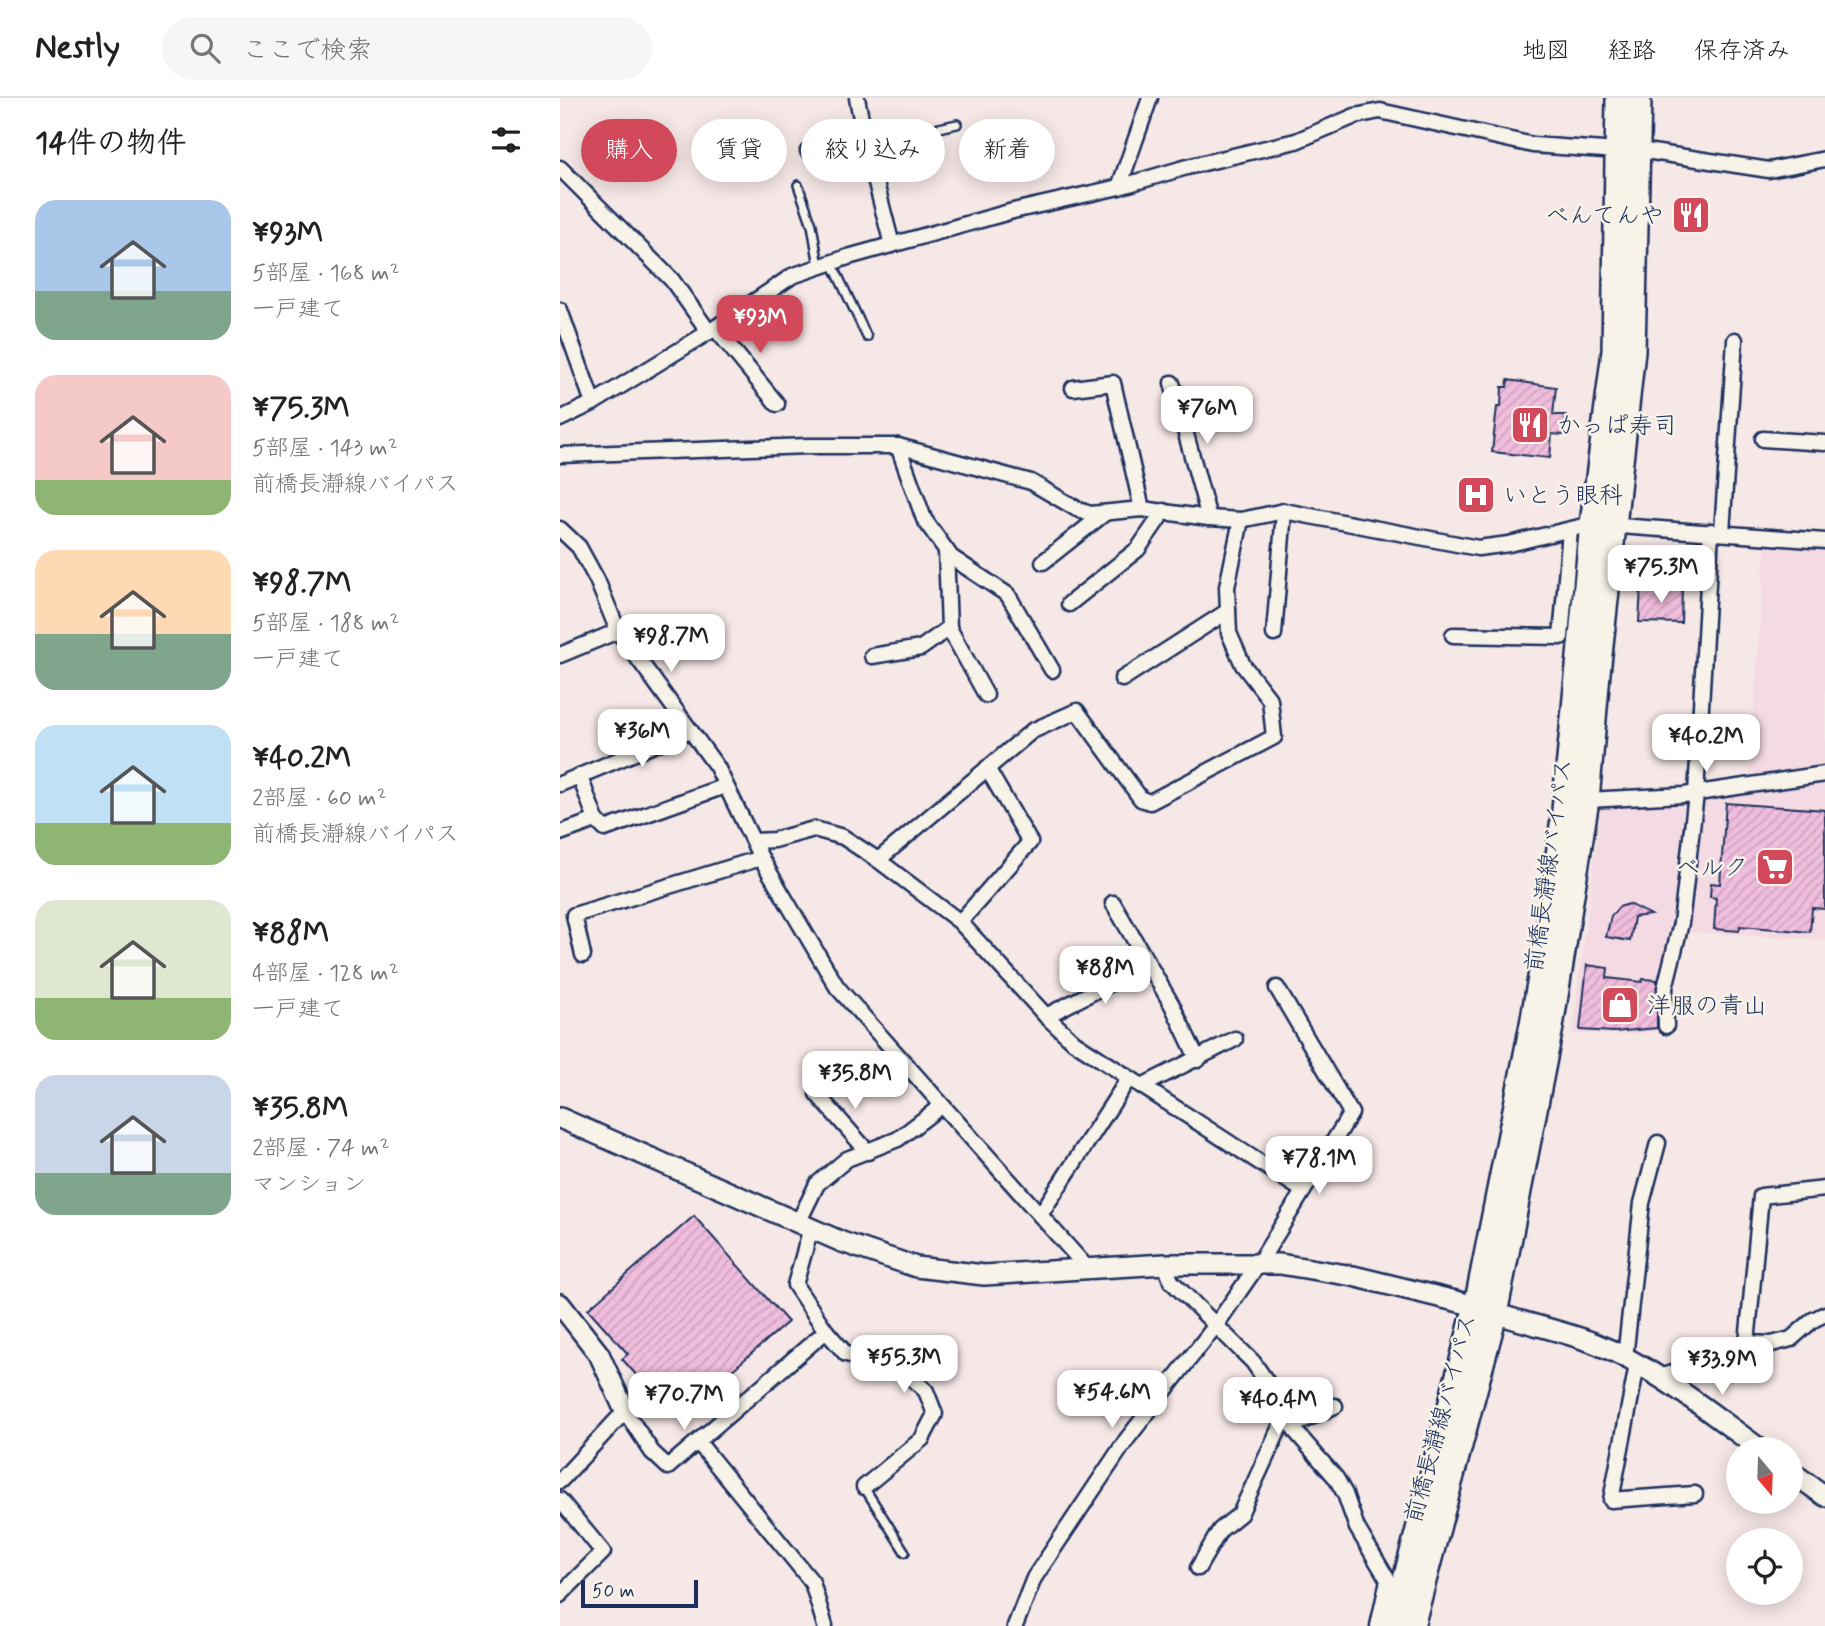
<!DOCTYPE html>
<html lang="ja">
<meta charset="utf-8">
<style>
body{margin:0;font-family:Mynerve,"Klee One",sans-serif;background:#f6f6f6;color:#222;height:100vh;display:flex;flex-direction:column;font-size:26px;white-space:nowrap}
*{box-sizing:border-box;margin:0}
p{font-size:23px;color:#767676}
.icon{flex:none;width:38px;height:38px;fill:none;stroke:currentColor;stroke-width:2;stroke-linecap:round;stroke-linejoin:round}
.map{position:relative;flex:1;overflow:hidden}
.drawer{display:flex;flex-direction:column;background:#fff;width:560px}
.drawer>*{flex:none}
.guide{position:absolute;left:21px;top:21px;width:665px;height:63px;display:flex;gap:14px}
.needle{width:46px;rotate:161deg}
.buttons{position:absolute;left:1166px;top:1339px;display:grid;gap:14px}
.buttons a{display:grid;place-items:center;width:77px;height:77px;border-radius:50%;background:#fff;box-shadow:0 4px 18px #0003;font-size:35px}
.scale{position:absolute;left:21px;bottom:18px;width:117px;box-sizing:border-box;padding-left:7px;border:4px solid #1b2f5e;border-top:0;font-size:19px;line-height:24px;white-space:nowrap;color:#1b2f5e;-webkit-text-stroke:5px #f7f3e8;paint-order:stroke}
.price{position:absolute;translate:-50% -60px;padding:0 16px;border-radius:14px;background:#fff;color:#222;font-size:23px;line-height:46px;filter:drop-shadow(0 2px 4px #0008)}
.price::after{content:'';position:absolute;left:50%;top:42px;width:21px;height:16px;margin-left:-10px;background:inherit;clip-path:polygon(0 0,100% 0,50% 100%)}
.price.on{background:#d1495b;color:#fff}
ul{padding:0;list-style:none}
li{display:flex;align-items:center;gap:21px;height:175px;padding:0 35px}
li span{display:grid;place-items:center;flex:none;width:196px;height:140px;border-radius:21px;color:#555}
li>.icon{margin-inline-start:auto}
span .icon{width:84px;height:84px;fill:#fffc;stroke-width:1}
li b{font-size:30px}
h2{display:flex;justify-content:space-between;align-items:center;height:84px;padding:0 35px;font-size:30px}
.chip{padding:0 24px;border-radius:32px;background:#fff;box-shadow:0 4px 18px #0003;font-size:24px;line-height:63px}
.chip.on{background:#d1495b;color:#fff}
header{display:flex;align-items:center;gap:42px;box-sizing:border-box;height:98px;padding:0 35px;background:#fff;border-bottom:2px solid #e0e0e0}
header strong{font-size:33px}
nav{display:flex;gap:38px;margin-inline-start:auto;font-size:24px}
.search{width:490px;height:63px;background:#f6f6f6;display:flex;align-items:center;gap:18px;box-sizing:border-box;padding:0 24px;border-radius:38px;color:#767676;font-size:26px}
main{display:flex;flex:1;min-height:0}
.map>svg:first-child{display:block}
.built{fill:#f4dbe3}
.building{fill:url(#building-hatch);stroke:#1b2f5e;stroke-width:2}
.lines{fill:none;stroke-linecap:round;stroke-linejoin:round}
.lane-casing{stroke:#1b2f5e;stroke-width:12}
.street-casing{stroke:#1b2f5e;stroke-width:19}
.secondary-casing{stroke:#1b2f5e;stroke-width:24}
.primary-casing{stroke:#1b2f5e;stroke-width:28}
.lane{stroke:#f7f3e8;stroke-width:7}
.street{stroke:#f7f3e8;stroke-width:14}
.secondary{stroke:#f7f3e8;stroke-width:19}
.primary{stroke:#f7f3e8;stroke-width:23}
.labels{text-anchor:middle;stroke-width:5;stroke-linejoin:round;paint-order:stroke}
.poi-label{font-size:24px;fill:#1b2f5e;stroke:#f7f3e8;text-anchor:start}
.street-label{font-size:24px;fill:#1b2f5e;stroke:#f7f3e8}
</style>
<header>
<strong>Nestly</strong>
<div class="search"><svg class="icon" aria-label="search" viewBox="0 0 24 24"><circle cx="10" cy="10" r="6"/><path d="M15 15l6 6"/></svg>ここで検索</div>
<nav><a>地図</a><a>経路</a><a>保存済み</a></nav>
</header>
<main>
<section class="drawer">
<h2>14件の物件<svg class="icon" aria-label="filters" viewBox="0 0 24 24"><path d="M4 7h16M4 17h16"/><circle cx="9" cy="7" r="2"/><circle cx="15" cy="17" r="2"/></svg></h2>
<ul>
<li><span style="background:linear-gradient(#a9c7e8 65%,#7fa58c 0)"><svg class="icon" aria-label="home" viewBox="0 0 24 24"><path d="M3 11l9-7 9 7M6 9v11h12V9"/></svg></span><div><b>¥93M</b><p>5部屋 · 168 m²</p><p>一戸建て</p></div></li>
<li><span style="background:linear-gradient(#f6c9c9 75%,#8fb573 0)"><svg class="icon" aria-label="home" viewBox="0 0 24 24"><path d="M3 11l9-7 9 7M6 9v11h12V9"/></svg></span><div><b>¥75.3M</b><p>5部屋 · 143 m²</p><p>前橋長瀞線バイパス</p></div></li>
<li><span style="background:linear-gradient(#ffd9b3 60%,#7fa58c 0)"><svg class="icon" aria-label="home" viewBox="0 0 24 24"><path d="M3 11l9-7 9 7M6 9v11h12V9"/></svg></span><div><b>¥98.7M</b><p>5部屋 · 188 m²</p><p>一戸建て</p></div></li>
<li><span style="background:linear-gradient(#bfe0f5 70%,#8fb573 0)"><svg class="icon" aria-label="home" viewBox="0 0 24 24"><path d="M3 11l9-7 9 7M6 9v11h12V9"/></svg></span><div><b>¥40.2M</b><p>2部屋 · 60 m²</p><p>前橋長瀞線バイパス</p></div></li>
<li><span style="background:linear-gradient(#dfe7d0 70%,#8fb573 0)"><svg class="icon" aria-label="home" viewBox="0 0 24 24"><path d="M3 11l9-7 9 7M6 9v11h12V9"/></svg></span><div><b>¥88M</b><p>4部屋 · 128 m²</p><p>一戸建て</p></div></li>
<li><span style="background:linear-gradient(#c9d6e8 70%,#7fa58c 0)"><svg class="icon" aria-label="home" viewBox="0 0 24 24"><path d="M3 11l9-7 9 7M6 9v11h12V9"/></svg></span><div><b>¥35.8M</b><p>2部屋 · 74 m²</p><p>マンション</p></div></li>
</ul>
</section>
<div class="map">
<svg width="1265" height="1528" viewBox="0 0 1265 1528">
<defs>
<pattern id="building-hatch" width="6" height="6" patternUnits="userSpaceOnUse" patternTransform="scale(1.75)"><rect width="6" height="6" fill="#f0bddc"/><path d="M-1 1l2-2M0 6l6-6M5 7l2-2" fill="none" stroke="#cda3bf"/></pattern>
</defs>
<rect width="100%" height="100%" fill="#f6e8e6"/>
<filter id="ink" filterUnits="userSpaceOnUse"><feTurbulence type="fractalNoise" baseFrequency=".0143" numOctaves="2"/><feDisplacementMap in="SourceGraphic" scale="14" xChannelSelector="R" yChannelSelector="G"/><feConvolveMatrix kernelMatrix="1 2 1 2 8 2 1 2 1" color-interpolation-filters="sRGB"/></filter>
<g filter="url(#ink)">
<path class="built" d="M1205,449L1265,452V842L1112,833L1100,881L1103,933L1057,937L1012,936L1041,709L1188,695Z"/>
<g class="building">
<path d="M948,282L996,289L993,317H1006L1003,337L992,336L990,360L932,354L937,309H941L942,289H947Z"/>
<path d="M1081,488L1122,490L1121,525L1079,524Z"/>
<path d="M1166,705L1265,712V811L1252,810L1250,834L1180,828L1179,833L1154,831L1156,800L1150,799L1151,785L1160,786Z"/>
<path d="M1069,806L1091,817L1074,819L1070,843L1046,839L1051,818L1059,809Z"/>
<path d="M1027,867L1048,870L1047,880L1082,884L1083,881L1097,882V930L1054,934L1020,932Z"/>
<path d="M134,1118L228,1224L148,1293L153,1298L127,1322L86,1276L80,1281L62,1261L68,1256L28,1211Z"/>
</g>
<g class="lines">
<defs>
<g id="lane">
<path d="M307,46L397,26"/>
<path d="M238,87L252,127L259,168"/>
<path d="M272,165L307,239"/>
<path d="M304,1389L345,1454"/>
</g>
<g id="street">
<path d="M297,0L306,46L332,147"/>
<path d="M1079,52L1209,72L1265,61"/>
<path d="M248,53L306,46"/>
<path d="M0,70L112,182L149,234"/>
<path d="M559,89L590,0"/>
<path d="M0,212L33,305"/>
<path d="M155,230L217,306"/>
<path d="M612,285L649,420"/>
<path d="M513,290L553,285L582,411"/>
<path d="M0,321L33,305L149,234L232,178L288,159L453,113L559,89L627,69L736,43L795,18L820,13L973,47L1058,53"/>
<path d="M1203,341L1265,345"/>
<path d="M338,348L364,421L391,459L448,497L492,572"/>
<path d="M0,357L249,348H338L471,384L517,411L530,416L582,411L649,420L681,422L724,413L918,450L949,446L1032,426L1265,443"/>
<path d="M0,431L19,449L37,482L58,533L157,669L201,760L277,889L528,1171"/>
<path d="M1162,434L1175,242"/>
<path d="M386,452L389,530L426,597"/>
<path d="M483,464L545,415"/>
<path d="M509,506L578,451L604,413"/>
<path d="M714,536L724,413"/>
<path d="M893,537L1001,539L1010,432"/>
<path d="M0,557L58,533"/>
<path d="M312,558L361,550L389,530"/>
<path d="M562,581L668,513"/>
<path d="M20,679L36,722L45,731L165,688"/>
<path d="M0,686L130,632"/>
<path d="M1027,702L1124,697L1265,676"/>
<path d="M0,735L36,722"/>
<path d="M195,743L214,742L254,731L283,739L318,762L400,824L486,918L514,944L742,1092"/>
<path d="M318,762L472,633L517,613L581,701L590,704L714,639L710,602L683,567L669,535L667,489L681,422"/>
<path d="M553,805L612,907L638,962"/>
<path d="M400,824L470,744L427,670"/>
<path d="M23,857L14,817L201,760"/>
<path d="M486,918L588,866"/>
<path d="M1106,928L1105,890L1121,825L1136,696L1151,433"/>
<path d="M582,988L675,941"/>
<path d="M257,996L308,1054"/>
<path d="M480,1117L569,980"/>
<path d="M238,1125L257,1086L287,1061L338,1041L381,1008"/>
<path d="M605,1166L611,1183L693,1264L715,1296L736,1334L776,1380L785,1396L797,1430L828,1482L818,1528"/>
<path d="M266,1233L286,1256L340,1269L366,1293L375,1316L362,1341L304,1389"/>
<path d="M1187,1245L1201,1098L1265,1091"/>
<path d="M1065,1260L1082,1105L1098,1045"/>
<path d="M1077,1267L1051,1402L1135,1396"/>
<path d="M1101,1279L1187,1245L1212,1246L1231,1241L1253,1222L1265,1216"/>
<path d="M732,1328L775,1308"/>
<path d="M138,1344L252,1484L265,1528"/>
<path d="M0,1383L65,1313L92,1354L108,1369L266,1233L235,1187L251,1130"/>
<path d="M0,1402L43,1454L0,1497"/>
<path d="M638,1470L660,1432L680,1416L726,1316"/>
<path d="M455,1528L474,1480L567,1341L656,1227L699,1165L791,1015L717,890"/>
</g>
<g id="secondary">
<path d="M0,1020L282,1144L356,1169L424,1177L605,1166H720L793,1178L916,1208C954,1224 995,1230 1034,1245C1095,1269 1147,1313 1200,1351"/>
<path d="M0,1206L39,1256L65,1313"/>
<path d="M1230,1373L1265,1398"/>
</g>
<g id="primary">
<path d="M833,1528L916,1208L972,926L988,833L1004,712L1032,426L1054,253L1058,0"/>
<path d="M852,1528L935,1216L991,929L1027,702L1038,575L1073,253L1079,0"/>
</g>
</defs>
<use href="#lane" class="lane-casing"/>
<use href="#street" class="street-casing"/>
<use href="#secondary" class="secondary-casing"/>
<use href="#primary" class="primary-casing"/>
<use href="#lane" class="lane"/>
<use href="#street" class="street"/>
<use href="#secondary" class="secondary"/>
<use href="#primary" class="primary"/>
</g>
</g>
<defs>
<symbol id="restaurant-square" viewBox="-11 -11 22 22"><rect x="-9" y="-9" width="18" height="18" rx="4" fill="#d1495b" stroke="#f7f3e8"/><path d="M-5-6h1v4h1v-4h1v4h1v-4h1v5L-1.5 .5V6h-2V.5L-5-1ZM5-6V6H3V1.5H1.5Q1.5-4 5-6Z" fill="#fff"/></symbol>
<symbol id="hospital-square" viewBox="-11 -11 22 22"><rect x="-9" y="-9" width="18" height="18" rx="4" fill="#d1495b" stroke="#f7f3e8"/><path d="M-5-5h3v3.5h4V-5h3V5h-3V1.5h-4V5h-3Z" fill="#fff"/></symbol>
<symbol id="supermarket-square" viewBox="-11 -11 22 22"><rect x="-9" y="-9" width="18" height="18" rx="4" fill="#d1495b" stroke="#f7f3e8"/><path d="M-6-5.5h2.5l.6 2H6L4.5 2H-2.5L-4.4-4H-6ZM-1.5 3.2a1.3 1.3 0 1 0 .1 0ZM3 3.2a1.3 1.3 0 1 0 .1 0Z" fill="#fff"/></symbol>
<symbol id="shop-square" viewBox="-11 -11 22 22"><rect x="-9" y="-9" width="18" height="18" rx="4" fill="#d1495b" stroke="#f7f3e8"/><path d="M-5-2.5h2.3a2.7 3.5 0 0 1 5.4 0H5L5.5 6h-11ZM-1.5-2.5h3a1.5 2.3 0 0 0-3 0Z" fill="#fff"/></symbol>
</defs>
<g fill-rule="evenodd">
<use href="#restaurant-square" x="1109" y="95" width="44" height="44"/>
<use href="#restaurant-square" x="948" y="305" width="44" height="44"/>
<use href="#hospital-square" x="894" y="375" width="44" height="44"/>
<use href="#supermarket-square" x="1193" y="747" width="44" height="44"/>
<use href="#shop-square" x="1038" y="885" width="44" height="44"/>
</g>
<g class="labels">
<g class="poi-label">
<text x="1104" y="125" text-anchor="end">べんてんや</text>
<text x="997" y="335">かっぱ寿司</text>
<text x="943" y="405">いとう眼科</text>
<text x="1188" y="777" text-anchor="end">ベルク</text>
<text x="1087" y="915">洋服の青山</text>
</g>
<g class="street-label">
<text transform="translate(988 767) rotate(-82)" y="8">前橋長瀞線バイパス</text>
<text transform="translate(880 1320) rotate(-75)" y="8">前橋長瀞線バイパス</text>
</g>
</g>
</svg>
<div class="buttons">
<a><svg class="needle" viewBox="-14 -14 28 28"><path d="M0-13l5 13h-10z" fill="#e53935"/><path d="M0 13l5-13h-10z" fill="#767676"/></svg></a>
<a><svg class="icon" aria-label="locate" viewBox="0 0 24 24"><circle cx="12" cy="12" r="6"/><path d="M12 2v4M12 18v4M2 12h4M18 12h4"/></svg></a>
</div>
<div class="scale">50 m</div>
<b class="price on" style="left:200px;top:257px">¥93M</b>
<b class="price" style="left:647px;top:348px">¥76M</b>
<b class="price" style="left:1101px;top:507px">¥75.3M</b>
<b class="price" style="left:111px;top:576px">¥98.7M</b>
<b class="price" style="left:82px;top:671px">¥36M</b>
<b class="price" style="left:1146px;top:676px">¥40.2M</b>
<b class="price" style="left:545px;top:908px">¥88M</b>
<b class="price" style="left:295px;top:1013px">¥35.8M</b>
<b class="price" style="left:759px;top:1098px">¥78.1M</b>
<b class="price" style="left:344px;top:1297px">¥55.3M</b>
<b class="price" style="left:1162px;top:1299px">¥33.9M</b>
<b class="price" style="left:552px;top:1332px">¥54.6M</b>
<b class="price" style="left:124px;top:1334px">¥70.7M</b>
<b class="price" style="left:718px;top:1339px">¥40.4M</b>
<div class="guide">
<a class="chip on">購入</a>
<a class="chip">賃貸</a>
<a class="chip">絞り込み</a>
<a class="chip">新着</a>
</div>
</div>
</main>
